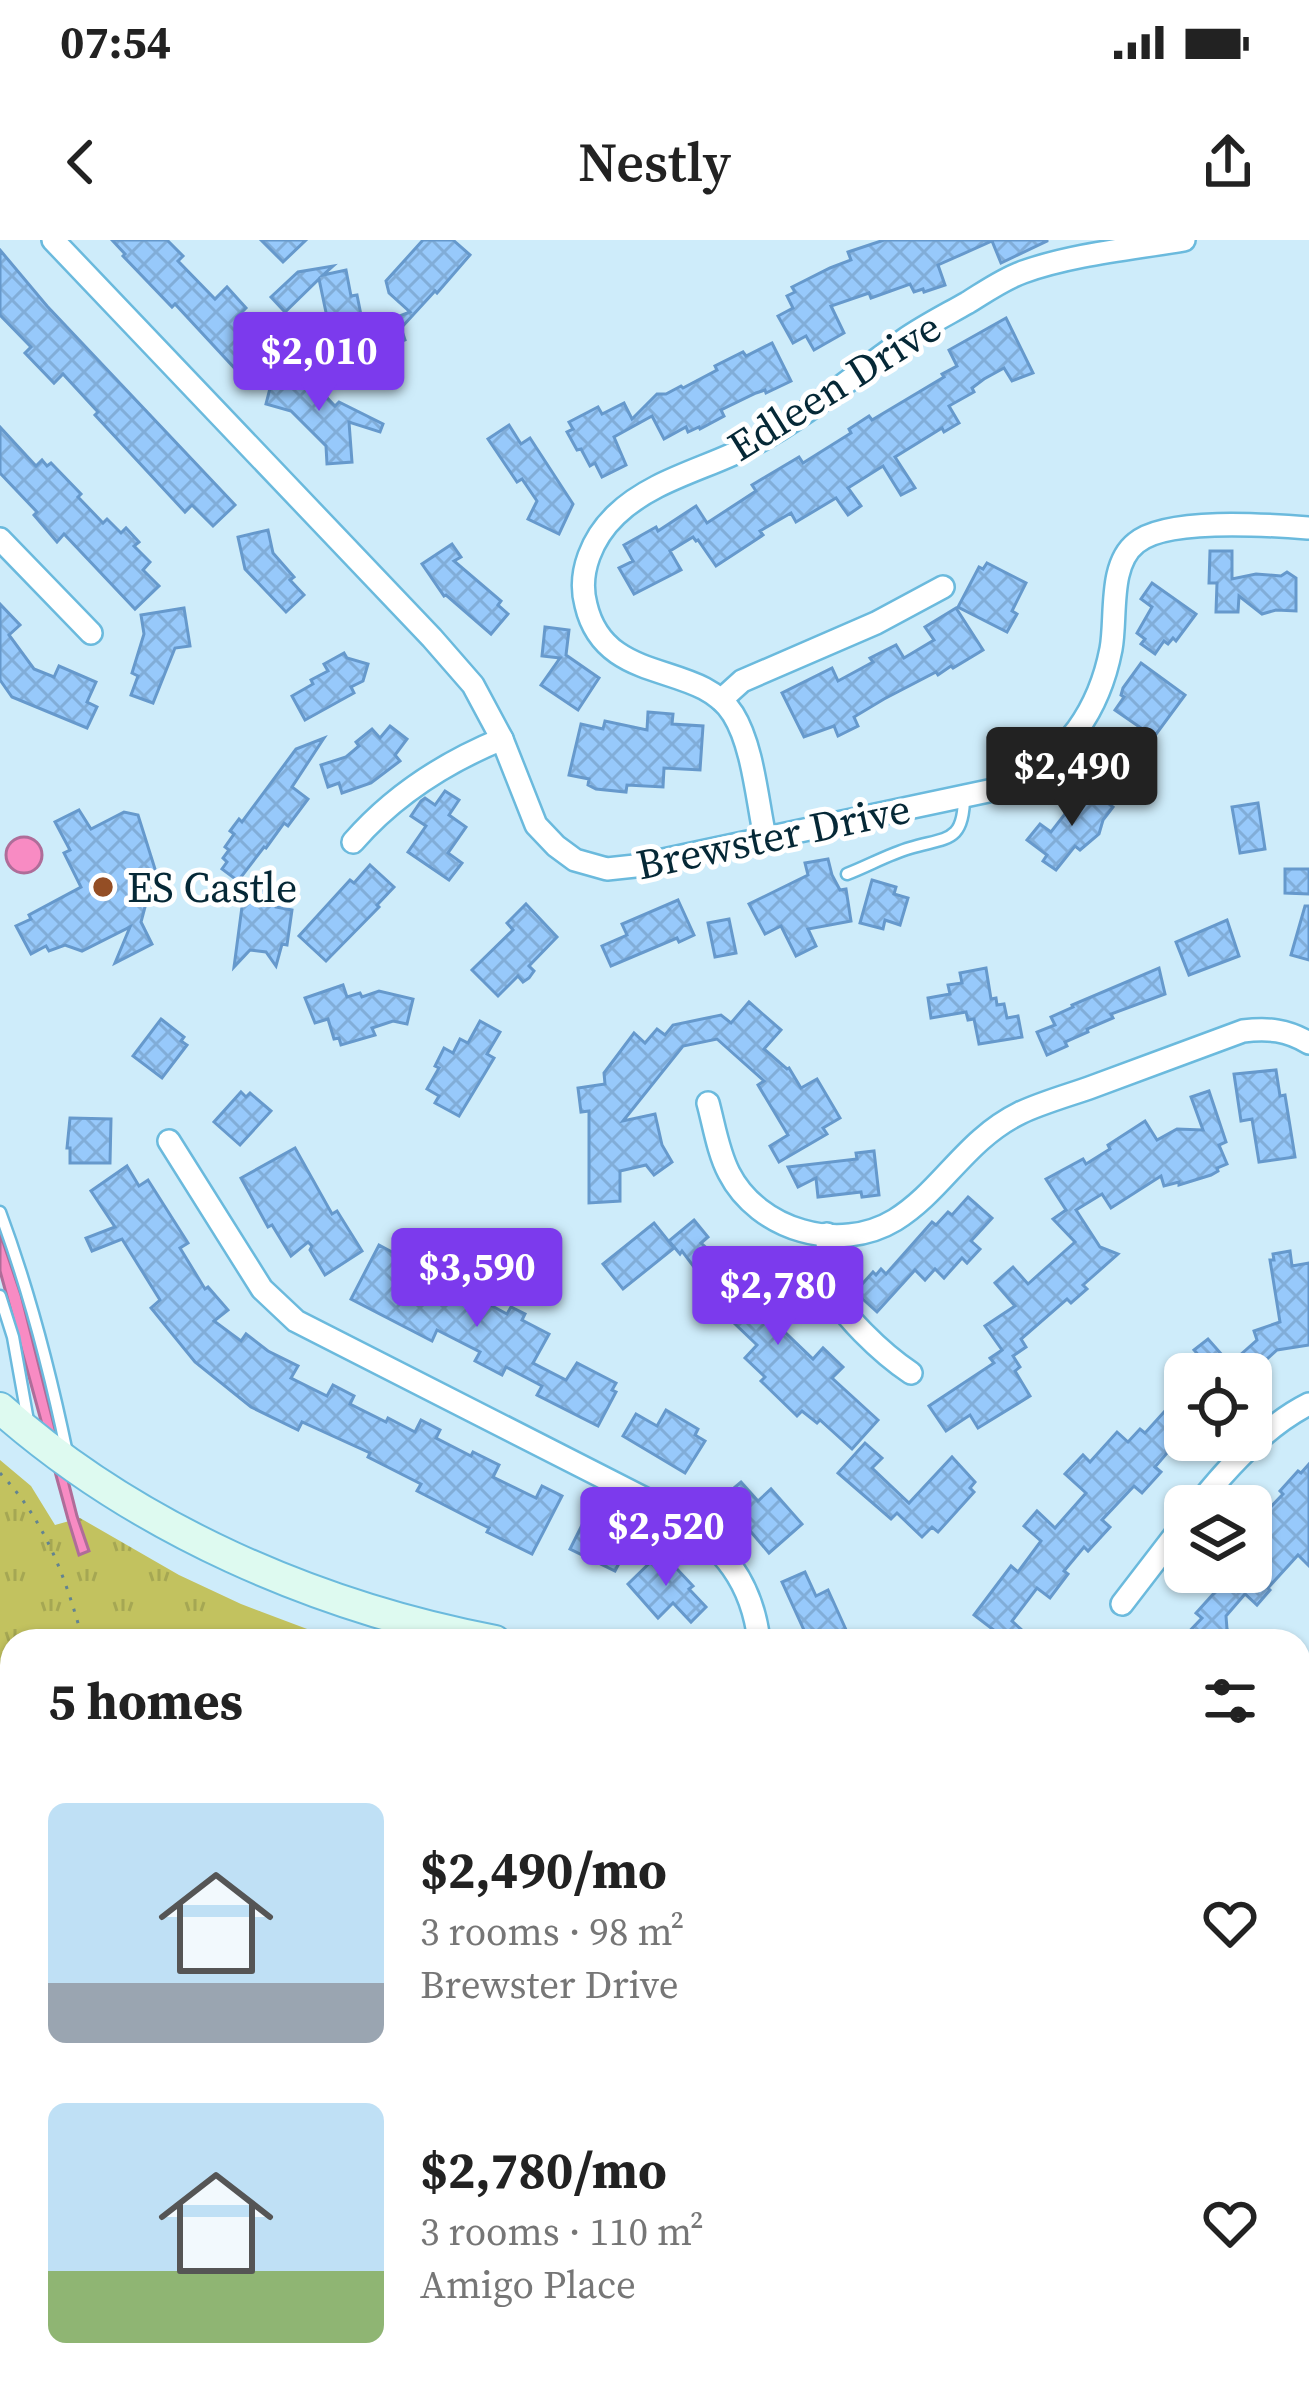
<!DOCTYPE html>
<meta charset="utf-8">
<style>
body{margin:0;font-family:"Source Serif 4",serif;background:#f2f2f2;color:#222;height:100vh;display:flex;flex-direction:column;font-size:45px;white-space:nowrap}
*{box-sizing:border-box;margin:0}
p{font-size:39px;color:#767676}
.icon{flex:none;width:66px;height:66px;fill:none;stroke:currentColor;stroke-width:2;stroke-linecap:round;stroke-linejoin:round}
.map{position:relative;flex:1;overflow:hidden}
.details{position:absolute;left:0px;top:1389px;width:1311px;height:771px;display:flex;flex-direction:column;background:#fff;border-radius:36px 36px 0 0;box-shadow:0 3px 9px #0004}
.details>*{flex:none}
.tools{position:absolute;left:1164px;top:1113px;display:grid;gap:24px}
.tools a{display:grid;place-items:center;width:108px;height:108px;border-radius:18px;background:#fff;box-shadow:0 3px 9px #0004;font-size:60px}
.price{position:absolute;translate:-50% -102px;padding:0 27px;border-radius:12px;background:#7c3aed;color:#fff;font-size:39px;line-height:78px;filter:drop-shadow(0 3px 6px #0008)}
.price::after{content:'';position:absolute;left:50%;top:72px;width:36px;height:27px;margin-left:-18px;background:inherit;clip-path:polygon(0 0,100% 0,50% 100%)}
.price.current{background:#222;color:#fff}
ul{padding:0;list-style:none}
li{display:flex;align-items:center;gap:36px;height:300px;padding:0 48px}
li span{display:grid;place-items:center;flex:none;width:336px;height:240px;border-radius:18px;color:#555}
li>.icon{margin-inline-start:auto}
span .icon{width:144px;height:144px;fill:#fffc;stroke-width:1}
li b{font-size:51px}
h2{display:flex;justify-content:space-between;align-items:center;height:144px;padding:0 48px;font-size:51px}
.status{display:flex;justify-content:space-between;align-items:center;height:84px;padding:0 60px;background:#fff;direction:ltr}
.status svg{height:33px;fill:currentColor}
header{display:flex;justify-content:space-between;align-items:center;height:156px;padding:0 48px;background:#fff;font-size:54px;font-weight:600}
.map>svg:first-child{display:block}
.grass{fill:url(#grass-tufts)}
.water{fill:#f88bc3;stroke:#af6d99;stroke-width:3}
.building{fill:url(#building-cross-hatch);stroke:#69c;stroke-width:3}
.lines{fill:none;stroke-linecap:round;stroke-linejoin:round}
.lane-casing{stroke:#6bbadd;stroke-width:15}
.street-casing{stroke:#6bbadd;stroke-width:26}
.secondary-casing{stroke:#6bbadd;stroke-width:34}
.path{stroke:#628391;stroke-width:3;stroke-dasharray:3 9;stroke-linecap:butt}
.lane{stroke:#fff;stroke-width:10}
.street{stroke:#fff;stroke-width:21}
.secondary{stroke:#defaf0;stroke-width:30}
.poi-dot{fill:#944e25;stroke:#fff;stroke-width:4.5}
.labels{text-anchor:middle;stroke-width:10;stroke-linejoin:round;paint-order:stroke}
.street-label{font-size:42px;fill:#052836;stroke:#fff}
.poi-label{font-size:42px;fill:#052836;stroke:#fff;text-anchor:start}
</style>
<div class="status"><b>07:54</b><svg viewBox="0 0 49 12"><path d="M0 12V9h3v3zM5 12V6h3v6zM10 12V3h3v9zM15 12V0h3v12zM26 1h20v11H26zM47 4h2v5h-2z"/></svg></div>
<header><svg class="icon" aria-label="back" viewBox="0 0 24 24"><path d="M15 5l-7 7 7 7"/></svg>Nestly<svg class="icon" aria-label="share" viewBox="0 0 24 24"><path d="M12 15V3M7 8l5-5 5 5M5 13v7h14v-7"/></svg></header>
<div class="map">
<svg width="1309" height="2158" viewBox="0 0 1309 2158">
<defs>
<pattern id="grass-tufts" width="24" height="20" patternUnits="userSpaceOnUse" patternTransform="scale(3)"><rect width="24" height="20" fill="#c2c25f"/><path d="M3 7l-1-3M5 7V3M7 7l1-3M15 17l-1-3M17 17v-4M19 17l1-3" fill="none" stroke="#a5a753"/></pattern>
<pattern id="building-cross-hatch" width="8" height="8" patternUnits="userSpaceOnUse" patternTransform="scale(3)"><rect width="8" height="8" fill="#97c9fb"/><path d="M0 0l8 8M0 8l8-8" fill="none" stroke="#81add8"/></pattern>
</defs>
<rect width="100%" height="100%" fill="#ceecfa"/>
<path class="grass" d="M0,1220L31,1246L55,1285L80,1278L179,1335L241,1364L339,1401H12V2148H390L391,2158H0Z"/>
<g class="water">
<circle cx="24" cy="615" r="18"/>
<path d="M0,993L21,1055L77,1276L89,1311L79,1315L68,1279L0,1031Z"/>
</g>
<g class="building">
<path d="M112,0H167L183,16L178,21L215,59L227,47L246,68L237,77L267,108L240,134L175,64L172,67L123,16L125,14Z"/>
<path d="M261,0H306L283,22Z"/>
<path d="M423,0H453L470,15L437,53L435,51L401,88L405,100L369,115L355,127L332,101L319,39L285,72L271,57L298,32L333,26L323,35L346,30L351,56L357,55L364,90L410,72L389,53L386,41Z"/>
<path d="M884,0H1047V1L1001,23L992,1L938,25L945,45L924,52L923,49L914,52L910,44L871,58L869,53L831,66L844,93L814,110L806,96L793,103L778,76L793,68L787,56L795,52L792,47L830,28L851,20L848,12Z"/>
<path d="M0,10L47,66L235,265L213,286L192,265L185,272L95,175L98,172L63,134L54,143L25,113L31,107L0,75Z"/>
<path d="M1006,78L1033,133L1012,141L1004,128L984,139L972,148L974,152L949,166L959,183L944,192L942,188L895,217L915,248L901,255L883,226L848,248L861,266L848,275L836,258L796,282L791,273L760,291L763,295L716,326L698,300L696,301L693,297L670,311L681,330L634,354L619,328L633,321L624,305L656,287L658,291L696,266L707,283L756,251L752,245L799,217L803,223L851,193L849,189L869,176L872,180L944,137L942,134L957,126L949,110Z"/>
<path d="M772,103L791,141L766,153L765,150L756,153L721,170L724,176L700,189L699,187L688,192L686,187L664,199L652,176L614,197L626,225L602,237L595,223L590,226L581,209L577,210L567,192L573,189L569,182L598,167L602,174L624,163L632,179L657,154H666L681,146L683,148L717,130L715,126L743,112L746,116Z"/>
<path d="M275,129L309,139L335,166L339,162L383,184L380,192L349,182L352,222L327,224L326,206L291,171L266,164Z"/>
<path d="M509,185L521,204L530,198L573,264L559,294L528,279L537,261L522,239L517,242L488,199Z"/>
<path d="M0,187L36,226L42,220L47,226L51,223L81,254L78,257L103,283L107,279L121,293L126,288L139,302L134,306L150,322L143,330L159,346L135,369L64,294L57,302L34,275L37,272L0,233Z"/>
<path d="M268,290L273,313L294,337L290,340L304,355L286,372L245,329L238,297Z"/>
<path d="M452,304L461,317L454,321L501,361L498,365L508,374L491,394L446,355L444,356L422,324Z"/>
<path d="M1210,311H1232V339L1256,334L1281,336L1287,332L1296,338V371L1276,370L1262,374L1239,356L1238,372H1216L1217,343H1209Z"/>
<path d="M987,323L1026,343L1012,371L1017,374L1007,392L958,367L979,327L983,329Z"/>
<path d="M1152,343L1196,374L1176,401L1173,398L1168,404L1164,401L1155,414L1141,404L1145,399L1137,393L1152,367L1141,359Z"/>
<path d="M0,364L20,385L9,395L34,429L54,437L59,426L96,442L87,462L97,467L87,488L12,457L0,440Z"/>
<path d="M184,368L190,406L175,408L153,463L131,455L138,436L132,433L144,394L141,375Z"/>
<path d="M956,368L983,410L953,428L951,426L938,435L936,432L884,459L854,477L858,486L838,496L834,486L804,497L782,453L832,428L838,441L873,422L870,418L896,405L904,418L934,400L925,387Z"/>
<path d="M545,387L569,390L566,415L599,438L578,470L541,445L560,418L542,416Z"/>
<path d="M344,413L347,418L368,424L363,441L351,447L354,453L305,480L292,456L313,444L311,440L328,431L324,424Z"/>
<path d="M1141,423L1185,455L1154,497L1115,470L1124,457L1121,455L1123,448Z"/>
<path d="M648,472L673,474L672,484L703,486L700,530L664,528L663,547L627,545L626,552L596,549L588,545L589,539L569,535L581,484L603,489L605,481L647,490Z"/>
<path d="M390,486L407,499L395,515L400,521L371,543L342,553L339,543L328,547L321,525L346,517L359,506L356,502L372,489L380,498Z"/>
<path d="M324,498L292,547L308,559L288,586L284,583L266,608L264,607L238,641L222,629L227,622L223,618L229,610L225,607L234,594L230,591L239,579L242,582L296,509Z"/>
<path d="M1089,549L1113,567L1103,580L1099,594L1080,610L1075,606L1056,630L1043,621L1047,615L1027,600L1040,584L1051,592L1082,552L1085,554Z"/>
<path d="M445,551L459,560L449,575L466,587L448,613L462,623L449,640L408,612L426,586L411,576L421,561L425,558L435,565Z"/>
<path d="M1258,563L1265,609L1240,613L1232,567Z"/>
<path d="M79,570L91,589L124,572L138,575L155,629L141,682L152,704L115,723L130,687L82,711L65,705L49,711L46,706L31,714L16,686L31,679L29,675L81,647L64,613L70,610L55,582Z"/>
<path d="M828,619L832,635L840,650L846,649L851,681L808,689L816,706L796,716L781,686L765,694L749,664L808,635L805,623Z"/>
<path d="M370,625L394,647L377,665L379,667L326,721L299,696L350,640L354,643Z"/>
<path d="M1285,629H1309V654L1285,653Z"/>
<path d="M872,640L896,647L894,654L908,658L900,685L885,680L883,689L860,683Z"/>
<path d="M266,641L276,649V667L292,670L287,705L282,704L276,726L266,712L250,710L234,727L245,644Z"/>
<path d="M678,660L694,695L679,702L677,698L611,726L602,706L627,695L622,684Z"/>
<path d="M526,664L557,697L529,726L534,731L529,738L523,742L518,736L498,756L472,730L513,690L507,683Z"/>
<path d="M1305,666H1309V720L1291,715Z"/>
<path d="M729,679L736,713L715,717L708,683Z"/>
<path d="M1227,680L1239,716L1189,735L1176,702Z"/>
<path d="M986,728L991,759L996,758L997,765L1004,764L1007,778L1018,776L1022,797L979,804L974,779L968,780L966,772L931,778L928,758L950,754L948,745L962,743L960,733Z"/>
<path d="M1159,728L1165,754L1111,774L1113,778L1087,789L1088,792L1065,802L1067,806L1047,815L1037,792L1055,785L1051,777L1073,767L1072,765Z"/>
<path d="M343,745L347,757L360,753L362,757L379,751L413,759L407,784L393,781L372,788L375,795L341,805L339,798L334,799L328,779L315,783L305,758Z"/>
<path d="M749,762L781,790L764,809L787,829L789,828L801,848L817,839L840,878L823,888L827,894L779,922L770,906L788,895L758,845L764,841L717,799L683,806L623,881L655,874L662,905L672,922L654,935L646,925L620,931V961L589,963V871L581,872L578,848L605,844L604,833L634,793L645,803L657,789L665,795L673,785L721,775L731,783Z"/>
<path d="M161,779L184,797L181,801L187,805L162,838L133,816Z"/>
<path d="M480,781L500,792L487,814L494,818L459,876L435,863L439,856L427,849L439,828L435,826L444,808L453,813L460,799L468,803Z"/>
<path d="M1276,830L1280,856L1285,855L1295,917L1259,922L1252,879L1241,881L1234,834Z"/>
<path d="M1209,851L1226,902L1219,905L1227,924L1217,928L1218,931L1211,935L1179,945V942L1164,946L1161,936L1111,968L1102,954L1076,970L1100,1007L1118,1014L1083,1045L1087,1049L1071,1063L1067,1059L1021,1099L1026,1107L1013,1116L1020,1127L1015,1131L1030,1156L978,1188L970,1175L946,1191L929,1166L994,1123L990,1118L1002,1110L985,1086L1015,1066L995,1043L1013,1027L1028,1044L1075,1002L1053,979L1066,970L1046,939L1083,919L1086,924L1110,909L1108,905L1145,881L1157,900L1177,889L1203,890L1191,857Z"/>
<path d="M241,852L246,857L250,853L271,871L240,905L214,882Z"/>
<path d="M70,878L111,879L110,923H70V908H67Z"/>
<path d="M295,908L332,974L337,971L362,1011L325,1035L310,1010L312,1006L308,1002L291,1016L272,985L268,987L241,938Z"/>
<path d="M874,911L879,955L862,957L861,952L818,957L816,938L798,947L788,927L857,919L856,913Z"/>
<path d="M127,926L139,946L148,940L188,1003L180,1008L205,1049L208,1047L228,1070L214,1081L241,1101L246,1094L268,1111L298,1126L291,1138L327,1156L333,1145L354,1156L350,1164L386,1182L388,1178L415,1192L421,1180L440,1190L436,1198L471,1216L473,1212L499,1225L493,1237L536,1258L542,1246L562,1256L532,1314L487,1292L489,1288L417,1251L421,1244L368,1217L370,1213L302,1182L298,1190L251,1167L195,1122L151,1068L160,1060L122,999L92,1011L86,998L115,987L91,951Z"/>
<path d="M968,957L992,978L971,1001L980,1009L967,1023L962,1018L944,1038L935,1029L925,1040L915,1030L877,1072L855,1052L873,1032L876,1035L881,1029L886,1034L932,982L936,985L948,972L952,975Z"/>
<path d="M694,980L708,997L701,1003L773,1067L766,1074L813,1119L823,1108L843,1127L832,1138L878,1180L852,1209L820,1180L817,1183L802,1171L797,1176L761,1141L765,1137L745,1118L757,1105L711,1061L719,1053L700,1035L682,1011L680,1014L669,1001Z"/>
<path d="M654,983L674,1008L623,1049L603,1024Z"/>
<path d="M379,1005L507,1074L511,1067L525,1074L522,1080L549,1094L533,1123L566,1140L577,1123L616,1143L612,1150L616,1152L598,1186L537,1155L542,1146L506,1127L502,1135L475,1121L480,1112L437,1090L432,1101L351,1059Z"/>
<path d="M1290,1011L1292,1026L1309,1023V1105L1277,1110L1250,1134H1187L1203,1120L1194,1110L1208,1099L1230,1124L1257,1100L1254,1091L1280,1082L1270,1020H1274L1273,1014Z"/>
<path d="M1185,1149V1192L1155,1227L1161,1232L1142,1253L1134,1246L1102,1280L1110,1287L1088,1311L1084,1307L1064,1331L1068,1334L1050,1358L1037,1348L1012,1381L1024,1392L1017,1401H1008L974,1375L1011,1326L1018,1332L1041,1301L1024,1286L1037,1271L1055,1288L1086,1253L1065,1234L1083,1215L1090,1222L1117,1192L1128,1202L1140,1189L1145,1193Z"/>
<path d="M666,1170L698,1189L695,1195L705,1201L685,1233L623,1196L636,1174L657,1186Z"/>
<path d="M865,1203L882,1218L872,1228L909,1263L952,1217L975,1242L970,1248L974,1252L938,1292L932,1287L922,1297L897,1273L891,1279L838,1233Z"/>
<path d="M1309,1224V1326L1298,1315L1268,1348L1270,1350L1257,1365L1245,1354L1226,1376L1227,1389L1239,1401H1180L1202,1378L1196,1373L1233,1332H1251V1295L1264,1280L1261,1277L1283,1254L1280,1251L1298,1231L1301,1233Z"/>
<path d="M741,1242L758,1261L771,1249L802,1284L769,1313L722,1258Z"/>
<path d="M586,1277L608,1289L611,1283L634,1295L615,1331L570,1309Z"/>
<path d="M661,1312L693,1346L689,1349L706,1367L691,1382L673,1363L658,1378L628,1344Z"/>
<path d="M805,1332L816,1356L828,1350L847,1392L828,1401H809L782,1342Z"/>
</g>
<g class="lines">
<defs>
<g id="lane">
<path d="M847,634C868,626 889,614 910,608C947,597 964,603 964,556"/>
<path d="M0,972C29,1050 50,1131 67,1213"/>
<path d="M0,1056L13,1097L28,1181"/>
<path d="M367,2148L369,2158"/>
<path d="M335,2158L340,2148"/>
</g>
<g id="street">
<path d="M53,0L432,398L473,445L502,499L536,585L556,606L575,620L607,629L635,626L1012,546C1067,515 1099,471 1111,409C1117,377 1108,325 1136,303C1166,277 1269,285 1309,288"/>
<path d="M0,299L91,393"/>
<path d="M721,460L742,441L876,383L943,347"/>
<path d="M765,597C757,560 753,506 733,474C699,420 605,447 586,365C577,332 593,297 616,275C653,239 710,228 754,204C808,175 854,135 904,100C924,86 946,75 967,63C985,52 1003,39 1023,32C1074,14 1131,9 1184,0"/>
<path d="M353,602C393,556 446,522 502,499"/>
<path d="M708,863C714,885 718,912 729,933C758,990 839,1014 895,980C942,951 965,900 1020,873C1041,863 1066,856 1089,848C1140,829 1192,810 1243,791C1269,788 1287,790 1309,803"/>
<path d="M169,901L262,1049L296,1081L675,1274C723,1308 752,1341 759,1401"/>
<path d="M827,994C828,1009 826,1027 829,1042C834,1071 887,1117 911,1133"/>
<path d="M1197,1266C1227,1228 1265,1186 1309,1164"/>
<path d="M1122,1364L1185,1282"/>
<path d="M1299,1602L1309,1596"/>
<path d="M1035,2148L1046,2158"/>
<path d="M464,2158L467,2148"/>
<path d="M958,2158L963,2148"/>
</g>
<g id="secondary">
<path d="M0,1168C137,1289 317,1367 495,1401"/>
<path d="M1299,1703L1309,1711"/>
</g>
</defs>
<use href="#lane" class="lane-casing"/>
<use href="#street" class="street-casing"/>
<use href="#secondary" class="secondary-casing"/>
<g class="path">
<path d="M0,1233C45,1280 66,1338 83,1401"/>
<path d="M0,2099L12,2105"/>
<path d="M66,2148L69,2158"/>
</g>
<use href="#lane" class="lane"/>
<use href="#street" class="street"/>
<use href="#secondary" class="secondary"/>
</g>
<circle class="poi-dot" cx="103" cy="647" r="12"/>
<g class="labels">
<g class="street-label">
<text transform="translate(834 146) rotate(-32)" y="15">Edleen Drive</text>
<text transform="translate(773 596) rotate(-12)" y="15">Brewster Drive</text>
</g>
<g class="poi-label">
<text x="127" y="662">ES Castle</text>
</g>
</g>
</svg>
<div class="tools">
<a><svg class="icon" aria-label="locate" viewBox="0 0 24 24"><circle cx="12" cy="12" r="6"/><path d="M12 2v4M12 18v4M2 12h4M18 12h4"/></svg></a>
<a><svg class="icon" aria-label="layers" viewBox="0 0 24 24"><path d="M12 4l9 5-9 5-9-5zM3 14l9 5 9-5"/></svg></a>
</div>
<b class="price" style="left:319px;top:174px">$2,010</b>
<b class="price current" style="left:1072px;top:589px">$2,490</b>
<b class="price" style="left:477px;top:1090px">$3,590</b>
<b class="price" style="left:778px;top:1108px">$2,780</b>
<b class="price" style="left:666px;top:1349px">$2,520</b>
<section class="details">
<h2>5 homes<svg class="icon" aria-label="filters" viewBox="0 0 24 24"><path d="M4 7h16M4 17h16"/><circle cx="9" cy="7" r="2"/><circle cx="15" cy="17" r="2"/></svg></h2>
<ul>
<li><span style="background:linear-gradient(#bfe0f5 75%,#9aa5b1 0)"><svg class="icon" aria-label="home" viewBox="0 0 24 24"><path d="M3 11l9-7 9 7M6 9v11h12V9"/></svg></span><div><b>$2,490/mo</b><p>3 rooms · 98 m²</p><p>Brewster Drive</p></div><svg class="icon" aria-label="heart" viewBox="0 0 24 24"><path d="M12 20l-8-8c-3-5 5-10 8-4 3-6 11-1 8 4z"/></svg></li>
<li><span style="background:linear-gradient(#bfe0f5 70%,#8fb573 0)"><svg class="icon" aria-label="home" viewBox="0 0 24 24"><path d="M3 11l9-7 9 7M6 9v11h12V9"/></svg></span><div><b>$2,780/mo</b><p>3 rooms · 110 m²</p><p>Amigo Place</p></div><svg class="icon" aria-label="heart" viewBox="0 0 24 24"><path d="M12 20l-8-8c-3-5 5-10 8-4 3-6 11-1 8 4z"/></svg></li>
</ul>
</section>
</div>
